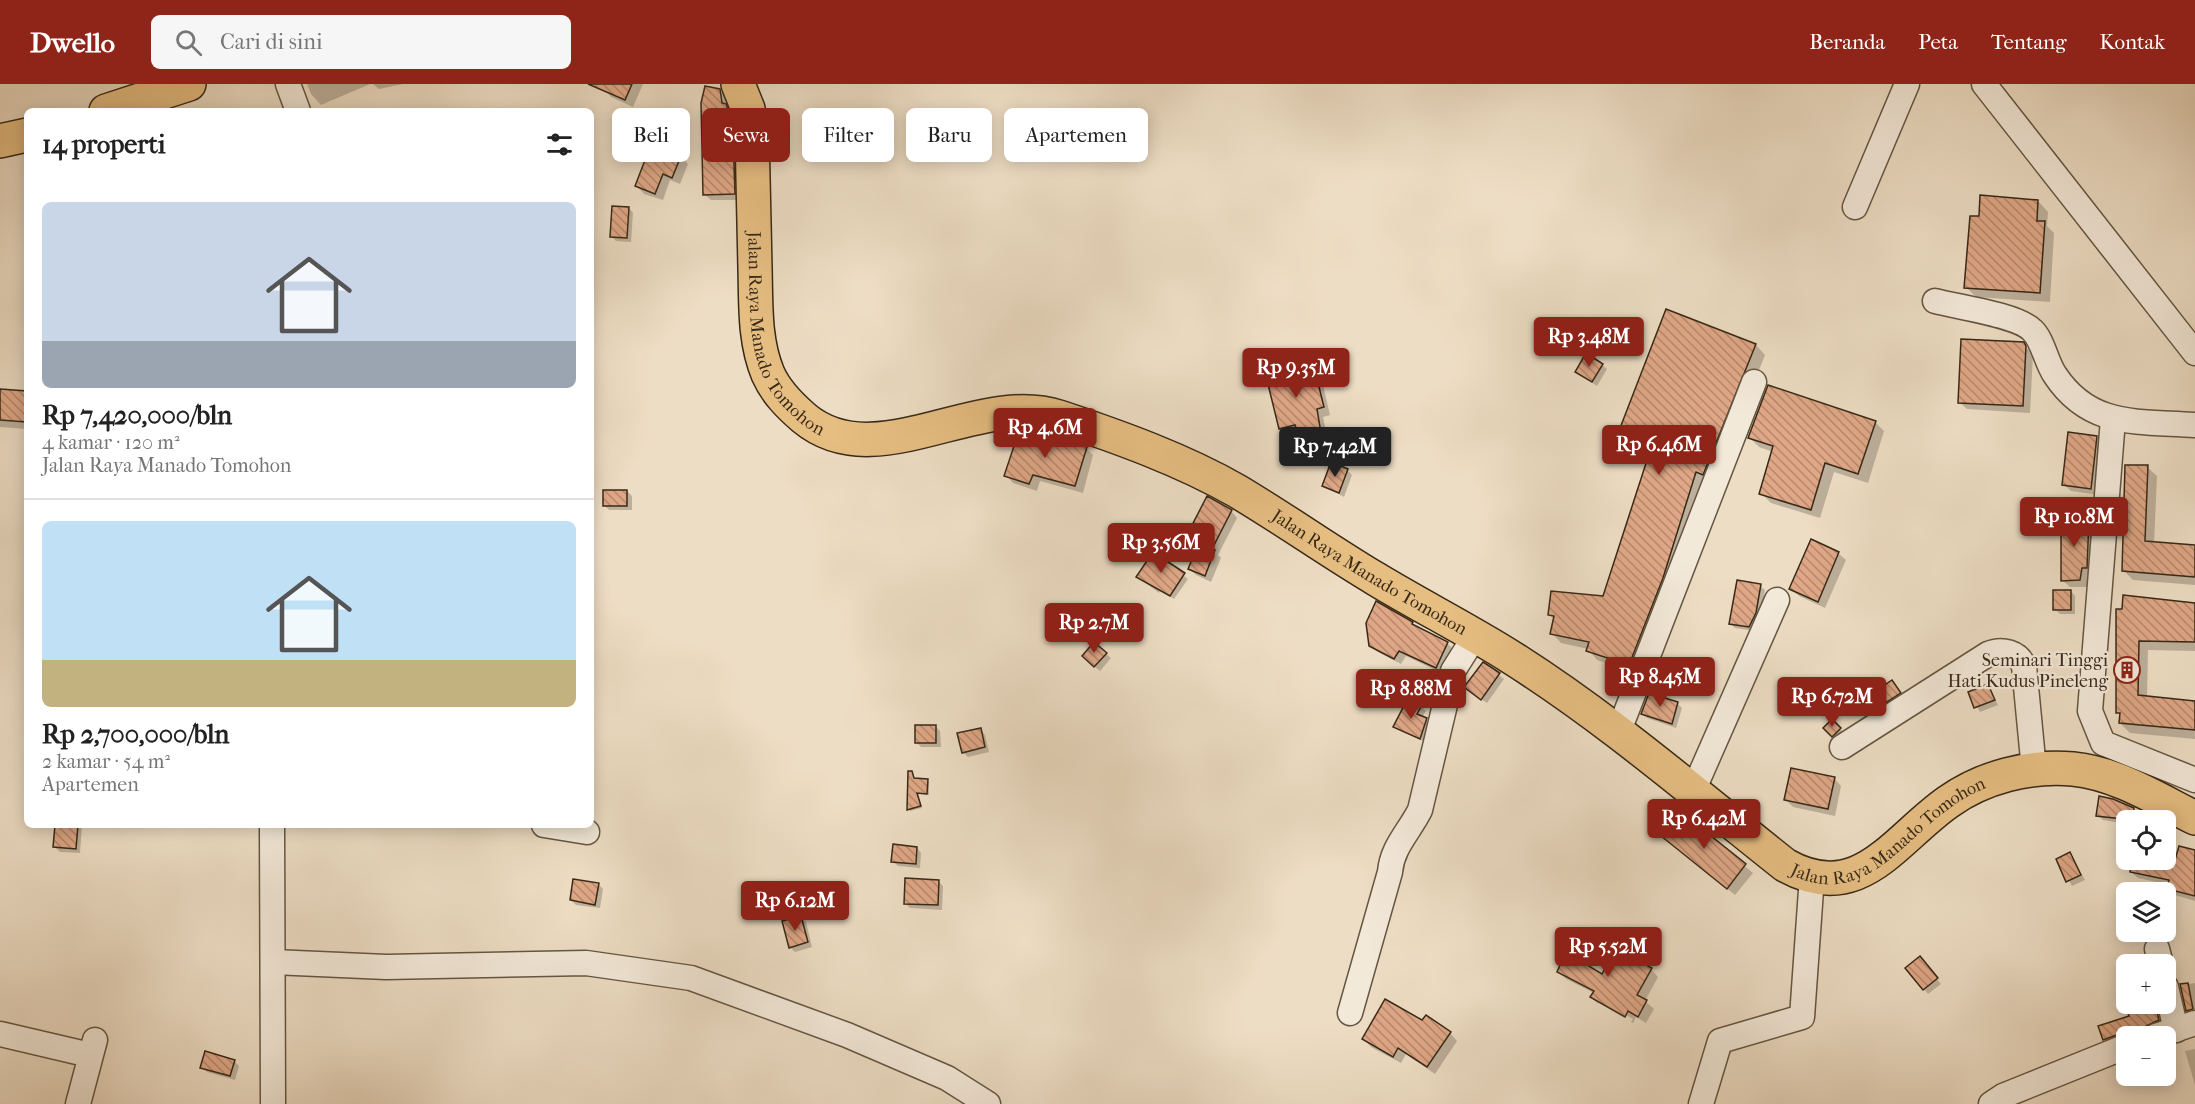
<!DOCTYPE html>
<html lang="id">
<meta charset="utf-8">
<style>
body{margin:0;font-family:"IM FELL French Canon",serif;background:#f6f6f6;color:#222;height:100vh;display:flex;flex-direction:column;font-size:22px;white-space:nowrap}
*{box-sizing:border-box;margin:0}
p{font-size:20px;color:#767676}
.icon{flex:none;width:33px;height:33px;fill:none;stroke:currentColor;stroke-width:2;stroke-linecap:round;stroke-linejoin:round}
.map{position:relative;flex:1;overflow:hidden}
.sheet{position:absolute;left:24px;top:24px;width:570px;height:720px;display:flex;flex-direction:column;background:#fff;border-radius:9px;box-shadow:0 3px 15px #0003}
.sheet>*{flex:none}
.guide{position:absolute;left:612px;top:24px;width:570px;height:54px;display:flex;gap:12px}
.tools{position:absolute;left:2116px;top:726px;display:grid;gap:12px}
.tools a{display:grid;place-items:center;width:60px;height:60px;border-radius:9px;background:#fff;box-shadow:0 3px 15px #0003;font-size:30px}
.price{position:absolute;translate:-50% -51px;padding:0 14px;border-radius:6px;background:#8f2418;color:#fff;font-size:20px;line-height:39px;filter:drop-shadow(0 2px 3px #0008)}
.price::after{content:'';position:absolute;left:50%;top:36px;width:18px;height:14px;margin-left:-9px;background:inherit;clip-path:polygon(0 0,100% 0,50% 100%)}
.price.on{background:#222;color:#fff}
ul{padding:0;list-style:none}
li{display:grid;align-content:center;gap:12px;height:318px;padding:0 18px}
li+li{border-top:2px solid #e0e0e0}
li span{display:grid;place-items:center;height:186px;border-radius:9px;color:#555}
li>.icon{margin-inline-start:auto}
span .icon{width:108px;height:108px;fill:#fffc;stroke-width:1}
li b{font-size:26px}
h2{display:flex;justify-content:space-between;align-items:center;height:72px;padding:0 18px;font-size:26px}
.pill{padding:0 21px;border-radius:9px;background:#fff;box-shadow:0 3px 15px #0003;font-size:21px;line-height:54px}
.pill.on{background:#8f2418;color:#fff}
header{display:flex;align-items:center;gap:36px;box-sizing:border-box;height:84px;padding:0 30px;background:#8f2418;color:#fff}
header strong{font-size:28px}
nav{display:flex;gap:33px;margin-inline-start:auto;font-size:21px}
.search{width:420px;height:54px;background:#f6f6f6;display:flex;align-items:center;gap:15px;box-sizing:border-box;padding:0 21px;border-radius:9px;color:#767676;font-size:22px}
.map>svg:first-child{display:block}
.shadow{fill:#0003}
.building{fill:url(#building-back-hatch);stroke:#372917;stroke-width:1.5}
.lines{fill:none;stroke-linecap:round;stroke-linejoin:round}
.minor-casing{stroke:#645642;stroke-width:27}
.highway-casing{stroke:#372917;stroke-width:36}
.minor{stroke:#f3e9d9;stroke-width:24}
.highway{stroke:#e6be82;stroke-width:33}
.labels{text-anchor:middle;stroke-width:4.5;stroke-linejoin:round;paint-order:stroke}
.street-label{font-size:18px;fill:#372917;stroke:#f3e9d9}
.poi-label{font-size:18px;fill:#372917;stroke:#f3e9d9;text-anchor:end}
</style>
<header>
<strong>Dwello</strong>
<div class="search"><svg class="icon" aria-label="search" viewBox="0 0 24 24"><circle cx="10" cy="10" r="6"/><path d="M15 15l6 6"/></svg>Cari di sini</div>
<nav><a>Beranda</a><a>Peta</a><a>Tentang</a><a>Kontak</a></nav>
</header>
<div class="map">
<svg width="2195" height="1020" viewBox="0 0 2195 1020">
<defs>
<pattern id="building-back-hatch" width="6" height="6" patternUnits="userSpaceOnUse" patternTransform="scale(1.5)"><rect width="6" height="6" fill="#dfa786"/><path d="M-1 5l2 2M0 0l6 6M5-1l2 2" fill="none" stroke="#b6886d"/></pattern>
</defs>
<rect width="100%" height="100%" fill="#edddc4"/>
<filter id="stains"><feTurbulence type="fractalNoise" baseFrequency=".00333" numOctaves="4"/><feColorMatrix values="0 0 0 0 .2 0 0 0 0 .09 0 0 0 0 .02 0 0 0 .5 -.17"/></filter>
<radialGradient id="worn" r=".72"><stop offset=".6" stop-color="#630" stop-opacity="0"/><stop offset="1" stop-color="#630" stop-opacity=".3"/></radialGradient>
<g class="shadow">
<path d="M307,0H370L321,21L311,10Z"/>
<path d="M373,0H403L379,5Z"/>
<path d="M600,0H643L633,23L611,13Z"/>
<path d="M720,6L726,13L728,24L736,40L734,51L739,55L740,116H711L704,110Z"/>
<path d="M681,73L688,80L680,100L670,96L663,116L644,110L637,102Z"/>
<path d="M2038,117L2048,128L2047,142L2054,149L2050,218L1976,213L1966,203L1980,134Z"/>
<path d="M629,124L633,129L631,158L616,157L611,152Z"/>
<path d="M1667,227L1756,261L1765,271L1639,590L1597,576L1588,565L1561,559L1552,549L1554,535L1550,531L1604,514L1649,375L1626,366L1617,356Z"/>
<path d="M2023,260L2033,270L2030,329L1967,325L1959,318Z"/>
<path d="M1602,281L1607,285L1597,302L1577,288Z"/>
<path d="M1315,293L1323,301L1330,331L1323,333L1328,356L1306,361L1298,349L1288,351L1280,344Z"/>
<path d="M0,306L27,308V345L0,343Z"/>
<path d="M1875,338L1884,347L1868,399L1834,388L1820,434L1771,419L1761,409L1773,368L1759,363L1749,353Z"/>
<path d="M2097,353L2104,361L2098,411L2071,407L2063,400Z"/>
<path d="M1086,364L1093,371L1083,409L1040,397L1037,407L1013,399L1006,391Z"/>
<path d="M2147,383L2157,392L2154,460L2195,463V501L2133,496L2123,486Z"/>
<path d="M1347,386L1352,391L1344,413L1324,402Z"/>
<path d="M627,407L632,412V426H609L604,421Z"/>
<path d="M1231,427L1237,434L1218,471L1221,474L1211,498L1196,491L1190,485L1201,458L1190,449Z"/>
<path d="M2088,436L2096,444L2094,491L2089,490L2087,503H2070L2062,496Z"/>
<path d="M1838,469L1846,476L1825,524L1799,512L1791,505Z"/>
<path d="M1153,470L1188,495L1174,515L1160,506L1159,509L1138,493Z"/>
<path d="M1760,502L1765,506L1760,534L1754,547L1735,544L1730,539Z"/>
<path d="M2071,507L2075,512V530H2060L2055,525Z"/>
<path d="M1376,519L1447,559L1454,566L1443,590L1406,572L1401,580L1378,568L1371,561Z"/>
<path d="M2195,520V567L2148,566L2147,614L2195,618V655L2130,649L2120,639L2121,632L2117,628L2118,527Z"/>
<path d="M1106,570L1111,574L1100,587L1088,577Z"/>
<path d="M1483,580L1504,595L1487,619L1471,608Z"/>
<path d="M1896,602L1904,614L1882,628L1877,624Z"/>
<path d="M1988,602L1998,621L1980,628L1970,609Z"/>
<path d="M1677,619L1682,624L1676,644L1647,634L1642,630Z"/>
<path d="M1421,622L1426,627L1422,634L1431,640L1425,658L1395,643Z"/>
<path d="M1832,638L1842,647L1835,654L1825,644Z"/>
<path d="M935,642L940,647L941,663H921L916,658Z"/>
<path d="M981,646L985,651L989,668L968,673L963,668Z"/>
<path d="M911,688L915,695L929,698V711L918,710L922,724L910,727Z"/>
<path d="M1834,694L1841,702L1835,732L1793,723L1786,716Z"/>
<path d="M2133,725L2138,730L2137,736H2127V740L2103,736L2098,731Z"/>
<path d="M1681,730L1753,789L1735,811L1663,752Z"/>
<path d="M57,741H82L80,769L60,768L55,763Z"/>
<path d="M917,764L921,769L920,784L898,782L893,777Z"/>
<path d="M2195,768V817L2175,811L2169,804L2170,801L2138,794L2131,788L2134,776H2166V769L2178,771Z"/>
<path d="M2070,770L2085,796L2072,802L2058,776Z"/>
<path d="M938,797L943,802L942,826L910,824L905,819Z"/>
<path d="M598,800L603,805L600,824L576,821L571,816Z"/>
<path d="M2166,822L2174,828L2171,845L2166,844Z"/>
<path d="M801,834L806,838L812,863L795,868L790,863Z"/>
<path d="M1576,848L1594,860L1585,882L1603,892L1651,885L1658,893L1645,917L1654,925L1646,939L1636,933L1633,939L1599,920L1631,938L1633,935L1598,916V920L1592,913L1594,909L1566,895L1558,887Z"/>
<path d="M1924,879L1941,900L1928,910L1924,905Z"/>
<path d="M2119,884H2127V920H2159L2165,942L2150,952H2127L2111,962L2104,956L2131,933L2120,902Z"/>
<path d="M2195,899V930L2192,931L2188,926L2182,901Z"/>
<path d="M1423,938L1450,949L1457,957L1435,990L1406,970L1401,979L1371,963L1364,955Z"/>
<path d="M2195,965V1001L2185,967Z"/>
<path d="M234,977L239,982L235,996L207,988L202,983Z"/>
</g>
<g class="building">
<path d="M588,0H632L625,16Z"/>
<path d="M705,2L720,5L722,19L726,20L730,30L728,47H733V51L735,110L703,111L701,19Z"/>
<path d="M652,58L681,72L672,94L663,90L655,110L635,102Z"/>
<path d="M1980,111L2038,116L2037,137H2045L2040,209L1964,204L1970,132H1979Z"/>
<path d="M612,122L629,123L627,154L610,153Z"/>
<path d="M1666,225L1756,260L1703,391L1696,388L1663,494L1629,581L1586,567L1589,558L1550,550L1554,532L1548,531L1551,507L1603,512L1649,370L1615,357Z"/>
<path d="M1961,255L2024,258L2026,262L2023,322L1958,319Z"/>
<path d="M1586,269L1603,280L1592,298L1575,288Z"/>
<path d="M1298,280L1316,291L1324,323L1317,325L1321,349L1297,354L1295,341L1279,345L1265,288Z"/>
<path d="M1768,301L1876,337L1858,390L1825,379L1811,426L1759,410L1773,362L1748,354Z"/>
<path d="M0,305L27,307L26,338L0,336Z"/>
<path d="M1019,347L1045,350L1087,363L1075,402L1033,391L1029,400L1004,392Z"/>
<path d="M2068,348L2097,352L2091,405L2062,401Z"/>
<path d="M1331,378L1348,385L1339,409L1322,402Z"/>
<path d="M2125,381H2148L2145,457L2195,461V493L2122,487Z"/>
<rect x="603" y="406" width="24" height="16"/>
<path d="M1207,412L1232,426L1212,465L1215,466L1205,492L1188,485L1200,456L1188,449Z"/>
<path d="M2061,435H2089L2087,484H2082L2080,496L2061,497Z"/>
<path d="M1811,455L1839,468L1818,518L1789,505Z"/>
<path d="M1153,468L1185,489L1170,512L1136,493Z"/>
<path d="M1737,496L1761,500L1756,529L1749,543L1729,540Z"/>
<rect x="2053" y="506" width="18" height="20"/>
<path d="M2123,511L2195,519V558L2139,557L2138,611L2195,617V646L2119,639L2120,629H2116V525H2122Z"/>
<path d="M1376,517L1413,538L1412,540L1448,558L1436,584L1399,567L1394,575L1369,562L1366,539Z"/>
<path d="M1094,558L1107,569L1094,583L1082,572Z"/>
<path d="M1483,578L1500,589L1481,616L1464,603Z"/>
<path d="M1892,596L1901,609L1876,625L1867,613Z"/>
<path d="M1988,600L1995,616L1974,624L1968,608Z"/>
<path d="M1649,609L1678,618L1672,640L1641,630Z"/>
<path d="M1408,614L1422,621L1417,630L1427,634L1420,655L1393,643Z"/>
<path d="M1832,635L1841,644L1832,653L1823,644Z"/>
<rect x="915" y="641" width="21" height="18"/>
<path d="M981,644L985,663L962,669L957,649Z"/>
<path d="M1791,684L1835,693L1828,725L1784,716Z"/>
<path d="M908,687H912L914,694L928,695L927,710L917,709L921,722L907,726Z"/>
<path d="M2099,712L2113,715L2134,724L2132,736L2096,732Z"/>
<path d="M1681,728L1746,780L1727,805L1661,752Z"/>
<path d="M55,741H78L76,765L53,763Z"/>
<path d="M893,760L917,763L916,780L891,778Z"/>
<path d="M2179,762L2195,766V812L2167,805L2169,796L2130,788L2132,776H2175Z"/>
<path d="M2070,768L2081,791L2066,798L2056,775Z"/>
<path d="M905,794L939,796L938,821L904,820Z"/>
<path d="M573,795L599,799L595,821L570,816Z"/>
<path d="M801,832L808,858L789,864L782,837Z"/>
<path d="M1575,846L1587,851L1577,875L1602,890L1616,865L1652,884L1637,911L1647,916L1638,933L1628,927L1625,933L1590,913L1594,907L1557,888Z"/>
<path d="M1920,872L1938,894L1923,906L1905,884Z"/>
<path d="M2188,899L2193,925L2186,927L2180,900Z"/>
<path d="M1385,915L1422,936L1426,931L1451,948L1427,983L1398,964L1393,973L1362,955Z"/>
<path d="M2125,920H2155L2159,936L2146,942L2142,949H2122L2103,956L2098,942L2129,932Z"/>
<path d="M205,967L235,976L230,992L200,984Z"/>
</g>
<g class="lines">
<defs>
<g id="minor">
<path d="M288,0L298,27"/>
<path d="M1984,0L2195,269"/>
<path d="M1855,123L1907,0"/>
<path d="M1935,217C1958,223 2017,231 2032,246C2043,256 2046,278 2055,291C2090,344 2138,337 2195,341"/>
<path d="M2113,335L2090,627L2103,659L2195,696"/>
<path d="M1618,649L1754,298"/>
<path d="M1842,663L1988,570C2002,564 2018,568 2024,582L2034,686"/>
<path d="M1693,707L1777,516"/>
<path d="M272,741L273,1020"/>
<path d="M544,741L587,748"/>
<path d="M2157,865L2161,880"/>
<path d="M273,878L386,883L586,879L691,894L847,951L947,994L988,1020"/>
<path d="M2166,903L2176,946"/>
<path d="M1350,929L1390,788C1392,763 1409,748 1420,726L1453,587L1475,552"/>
<path d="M0,950L90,971"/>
<path d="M2156,952L2195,939"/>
<path d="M78,1020L95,956"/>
<path d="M1701,1020L1720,957L1802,933L1812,792"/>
<path d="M1991,1020L2003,1012L2127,962"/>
</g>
<g id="highway">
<path id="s1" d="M738,0L748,25L752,49C753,94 754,139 755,184C756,219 754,257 768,290C776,308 789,321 804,334C876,394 977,306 1059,333C1119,353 1183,376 1237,407C1284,435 1329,467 1376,495C1419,521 1464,544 1506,570C1605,632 1694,709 1785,781C1859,823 1894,756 1948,718C1983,693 2030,681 2073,685C2116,689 2157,715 2195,734"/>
<path d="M106,27L189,0"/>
<path d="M0,57L27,51"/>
</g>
</defs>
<use href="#minor" class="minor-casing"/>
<use href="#highway" class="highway-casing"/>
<use href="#minor" class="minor"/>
<use href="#highway" class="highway"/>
</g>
<defs>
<symbol id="building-ring" viewBox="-11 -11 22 22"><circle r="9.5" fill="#f3e9d9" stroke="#8f2418" stroke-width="1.5"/><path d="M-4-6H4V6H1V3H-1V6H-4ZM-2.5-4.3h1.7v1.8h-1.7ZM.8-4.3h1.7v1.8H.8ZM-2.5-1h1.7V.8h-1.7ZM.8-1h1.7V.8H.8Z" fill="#8f2418"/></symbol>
</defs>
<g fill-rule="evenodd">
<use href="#building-ring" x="2112" y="571" width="30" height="30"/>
</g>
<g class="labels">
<g class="street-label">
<text dy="6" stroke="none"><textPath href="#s1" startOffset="262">Jalan Raya Manado Tomohon</textPath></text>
<text dy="6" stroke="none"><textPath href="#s1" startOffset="963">Jalan Raya Manado Tomohon</textPath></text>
<text dy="6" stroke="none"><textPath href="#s1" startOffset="1592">Jalan Raya Manado Tomohon</textPath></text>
</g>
<g class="poi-label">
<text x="2108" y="582">Seminari Tinggi<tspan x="2108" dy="21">Hati Kudus Pineleng</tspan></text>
</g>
</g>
<rect width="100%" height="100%" filter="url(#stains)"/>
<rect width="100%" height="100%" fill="url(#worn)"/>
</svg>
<div class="tools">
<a><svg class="icon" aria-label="locate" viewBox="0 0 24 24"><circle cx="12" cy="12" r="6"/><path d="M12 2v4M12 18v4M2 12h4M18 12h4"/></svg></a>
<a><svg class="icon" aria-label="layers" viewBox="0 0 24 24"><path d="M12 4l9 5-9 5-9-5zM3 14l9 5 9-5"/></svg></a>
<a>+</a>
<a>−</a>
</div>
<b class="price" style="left:1589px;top:284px">Rp 3.48M</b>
<b class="price" style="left:1296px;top:315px">Rp 9.35M</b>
<b class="price" style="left:1045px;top:375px">Rp 4.6M</b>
<b class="price" style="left:1659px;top:392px">Rp 6.46M</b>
<b class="price on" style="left:1335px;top:394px">Rp 7.42M</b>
<b class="price" style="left:2074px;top:464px">Rp 10.8M</b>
<b class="price" style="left:1161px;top:490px">Rp 3.56M</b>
<b class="price" style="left:1094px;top:570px">Rp 2.7M</b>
<b class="price" style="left:1660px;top:624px">Rp 8.45M</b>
<b class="price" style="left:1411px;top:636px">Rp 8.88M</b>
<b class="price" style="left:1832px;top:644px">Rp 6.72M</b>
<b class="price" style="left:1704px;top:766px">Rp 6.42M</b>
<b class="price" style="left:795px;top:848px">Rp 6.12M</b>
<b class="price" style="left:1608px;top:894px">Rp 5.52M</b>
<div class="guide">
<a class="pill">Beli</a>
<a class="pill on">Sewa</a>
<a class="pill">Filter</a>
<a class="pill">Baru</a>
<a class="pill">Apartemen</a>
</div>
<section class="sheet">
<h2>14 properti<svg class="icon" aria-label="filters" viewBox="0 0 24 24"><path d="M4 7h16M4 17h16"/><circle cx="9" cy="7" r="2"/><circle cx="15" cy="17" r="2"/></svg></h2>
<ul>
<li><span style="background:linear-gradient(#c9d6e8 75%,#9aa5b1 0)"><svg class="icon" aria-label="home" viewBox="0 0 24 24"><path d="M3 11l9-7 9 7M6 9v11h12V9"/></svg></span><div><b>Rp 7,420,000/bln</b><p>4 kamar · 120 m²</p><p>Jalan Raya Manado Tomohon</p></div></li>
<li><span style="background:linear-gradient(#bfe0f5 75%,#c2b280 0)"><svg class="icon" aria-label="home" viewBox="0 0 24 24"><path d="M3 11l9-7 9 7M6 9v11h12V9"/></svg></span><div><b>Rp 2,700,000/bln</b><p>2 kamar · 54 m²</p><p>Apartemen</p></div></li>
</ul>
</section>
</div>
